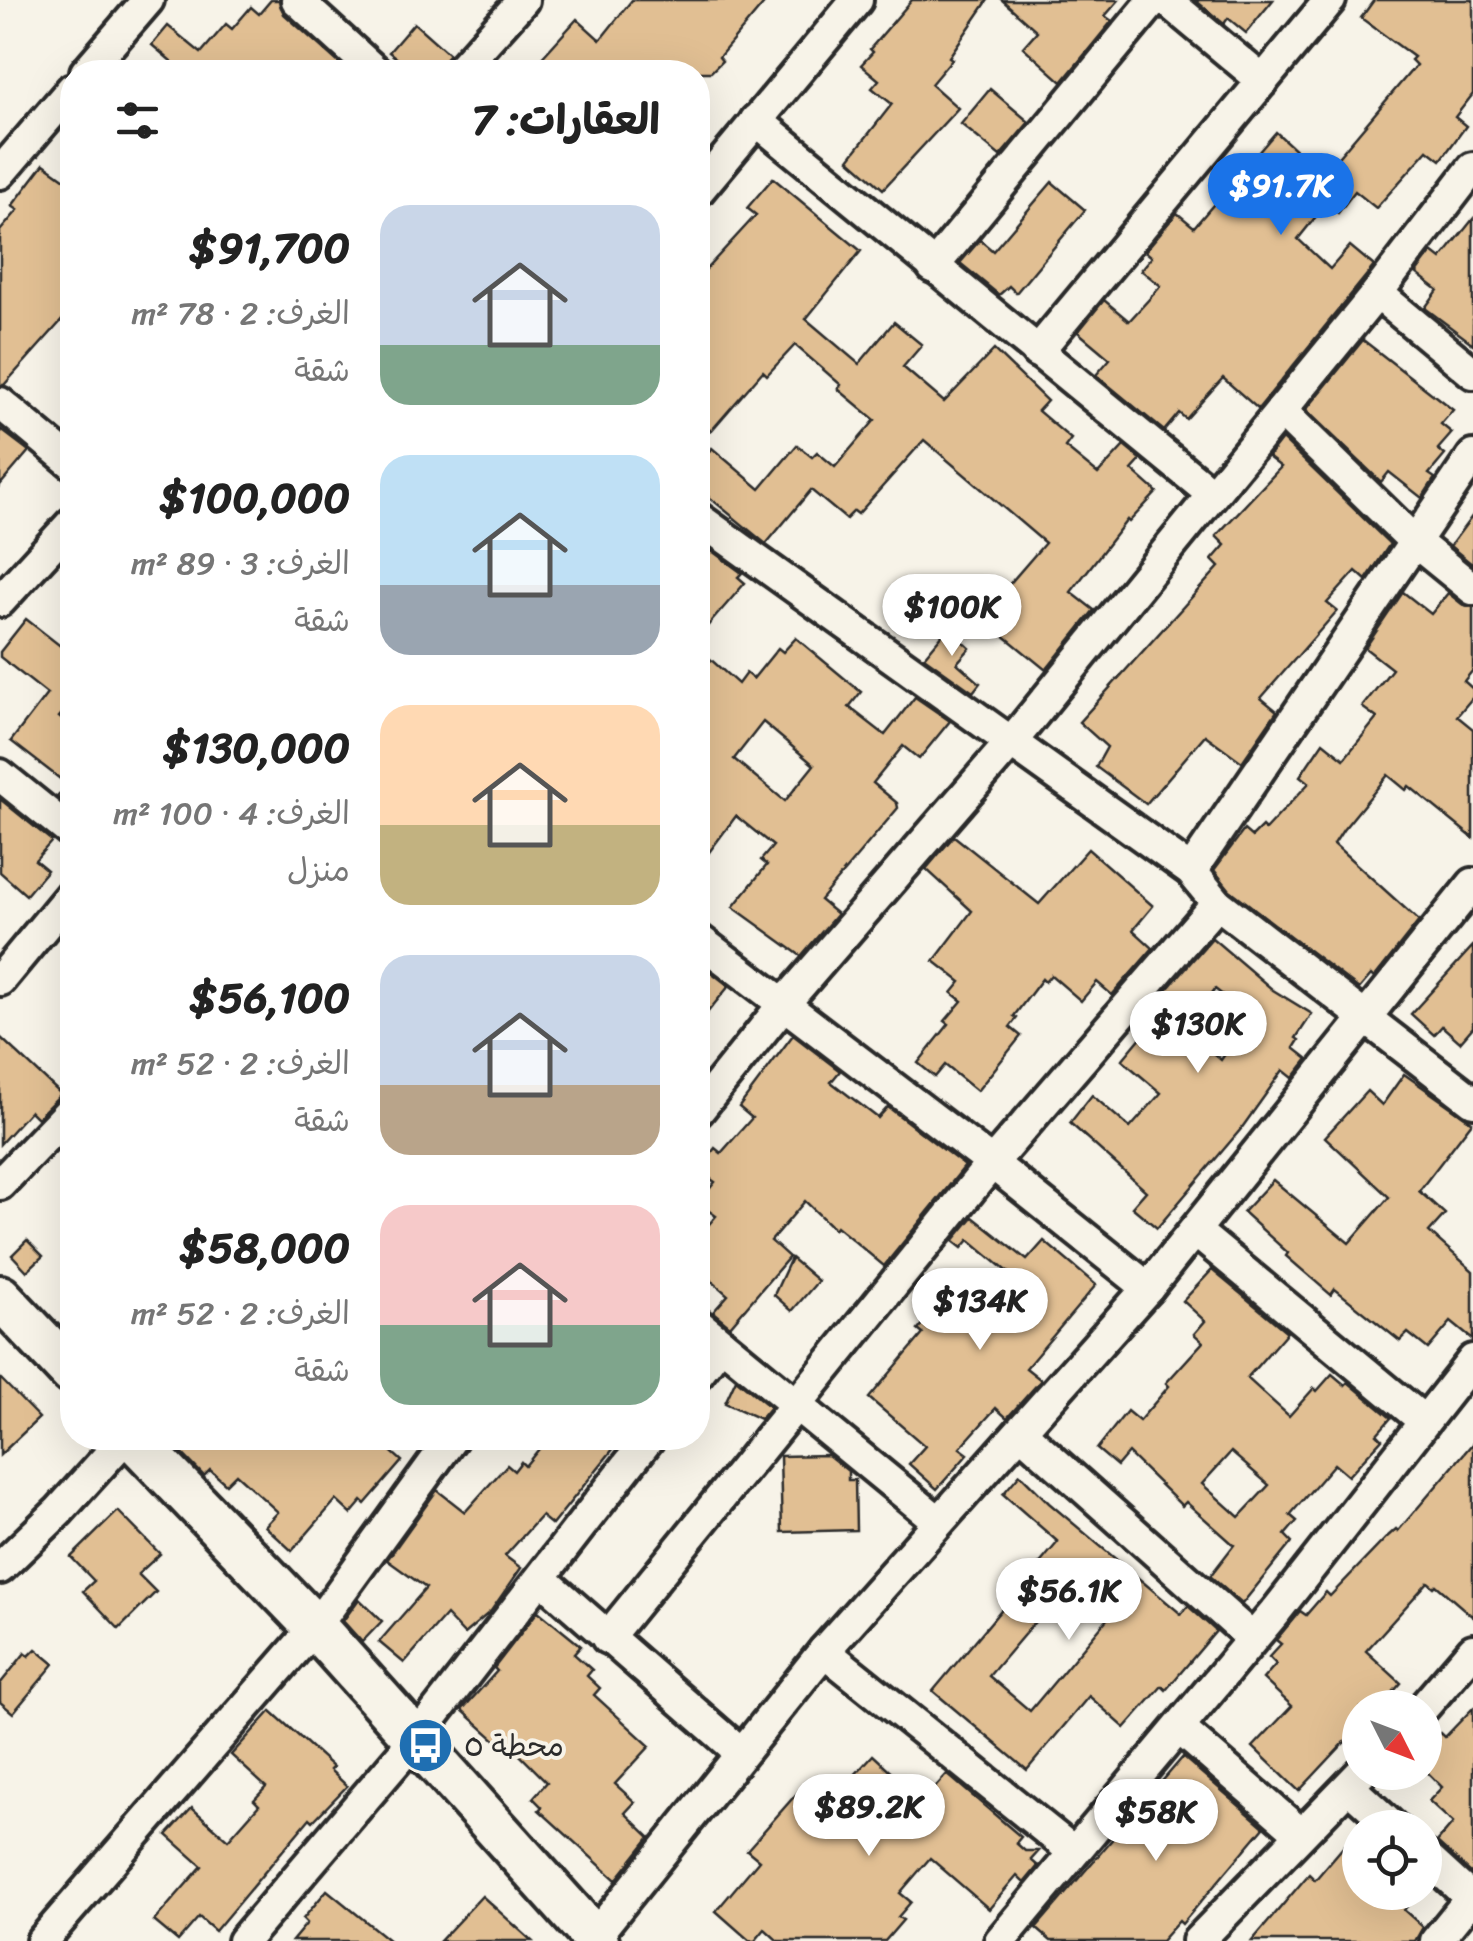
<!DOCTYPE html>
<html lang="ar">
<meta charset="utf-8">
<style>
body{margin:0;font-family:Sriracha,"Playpen Sans Arabic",sans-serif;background:#f6f6f6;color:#222;direction:rtl;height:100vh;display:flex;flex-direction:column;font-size:38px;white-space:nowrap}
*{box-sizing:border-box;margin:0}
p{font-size:32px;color:#767676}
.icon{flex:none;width:55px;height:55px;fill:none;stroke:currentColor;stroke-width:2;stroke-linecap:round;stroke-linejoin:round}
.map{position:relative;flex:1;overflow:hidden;direction:ltr}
.sheet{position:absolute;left:60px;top:60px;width:650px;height:1390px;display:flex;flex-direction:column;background:#fff;border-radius:40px;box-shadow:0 10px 40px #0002;direction:rtl}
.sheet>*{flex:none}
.needle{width:65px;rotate:132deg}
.tools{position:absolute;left:1342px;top:1690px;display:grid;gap:20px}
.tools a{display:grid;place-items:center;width:100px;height:100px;border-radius:50%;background:#fff;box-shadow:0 10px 40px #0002;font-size:50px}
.price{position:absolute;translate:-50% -85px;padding:0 22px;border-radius:35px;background:#fff;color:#222;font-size:32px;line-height:65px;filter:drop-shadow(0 2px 5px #0008)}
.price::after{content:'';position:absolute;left:50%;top:60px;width:30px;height:22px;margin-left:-15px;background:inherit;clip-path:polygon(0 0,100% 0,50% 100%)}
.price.selected{background:#1a73e8;color:#fff}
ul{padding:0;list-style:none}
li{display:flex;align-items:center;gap:30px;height:250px;padding:0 50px}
li span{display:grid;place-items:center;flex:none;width:280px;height:200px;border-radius:30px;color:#555}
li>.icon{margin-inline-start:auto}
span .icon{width:120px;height:120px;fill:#fffc;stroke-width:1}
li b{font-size:42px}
h2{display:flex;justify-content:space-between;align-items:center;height:120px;padding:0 50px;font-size:42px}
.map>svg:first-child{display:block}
.building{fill:#e1bf93;stroke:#2b2b2b;stroke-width:2.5;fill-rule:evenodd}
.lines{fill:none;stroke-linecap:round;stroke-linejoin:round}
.street-casing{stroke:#2b2b2b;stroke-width:38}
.secondary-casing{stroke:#2b2b2b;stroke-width:50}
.street{stroke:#f7f3e8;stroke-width:30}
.secondary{stroke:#f7f3e8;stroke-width:42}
.labels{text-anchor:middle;stroke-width:8;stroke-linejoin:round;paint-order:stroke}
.poi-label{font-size:30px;fill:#2b2b2b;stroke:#f7f3e8;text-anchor:start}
</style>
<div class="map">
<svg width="1473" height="1941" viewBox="0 0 1473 1941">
<rect width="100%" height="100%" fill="#f7f3e8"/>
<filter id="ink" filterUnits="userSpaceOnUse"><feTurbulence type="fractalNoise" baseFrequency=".01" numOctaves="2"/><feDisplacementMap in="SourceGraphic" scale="20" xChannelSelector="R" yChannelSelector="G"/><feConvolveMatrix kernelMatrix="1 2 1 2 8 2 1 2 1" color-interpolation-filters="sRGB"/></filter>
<g filter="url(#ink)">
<g class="building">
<path d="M271,0H279L284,14L349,72H184L152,45L168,26L201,53L226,24L232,29L251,7L259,14Z"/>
<path d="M632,0H767L719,57L722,61L711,72H550L538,62L577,19L600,40Z"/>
<path d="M912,0H988L949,57L952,59L931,84L958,108L883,189L849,159L892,104L872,88L879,80L861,65L873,52L870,49Z"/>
<path d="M1002,0H1119L1105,16L1112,21L1062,82L1023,47L1037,31Z"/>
<path d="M1195,0H1273L1246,33L1228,18L1224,24Z"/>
<path d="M1374,0H1473V94L1455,117L1466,126L1441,160L1428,150L1376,208L1355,191L1338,213L1326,204L1298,239L1330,269L1350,246L1374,266L1258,409L1223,378L1186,419L1179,413L1164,431L1096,375L1110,359L1078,332L1104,300L1129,321L1161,286L1141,270L1152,257L1145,251L1177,213L1194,227L1276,132L1323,175L1416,65L1411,60L1414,57L1361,18Z"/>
<path d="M414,23L449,54L433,72H414L389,52Z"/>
<path d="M990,89L1029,122L1000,156L961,124Z"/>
<path d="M44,164L72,184V309L4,385H0V231L18,210L12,206Z"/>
<path d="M773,178L861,251L806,319L859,364L894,322L922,345L903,367L944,402L994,350L1047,401L1038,411L1071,439L1065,447L1098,474L1124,446L1141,460L1132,470L1157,492L1129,522L1127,520L1071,592L1094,610L1046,670L981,617L1045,543L924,440L858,514L854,511L846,519L811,490L766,544L698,488V464L712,448L760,489L797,445L812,457L817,452L835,467L875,420L838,389L841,385L795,345L767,375L763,371L711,431L698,419V278L756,215L747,208Z"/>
<path d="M1052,182L1085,210L1016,293L1009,286L999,295L960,263L980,240L993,251Z"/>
<path d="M1473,219V344L1425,308L1438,290L1416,273L1432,252L1441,259Z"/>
<path d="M1363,340L1453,410L1441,424L1452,433L1438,449L1445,455L1429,474L1435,478L1422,498L1389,472L1381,482L1306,410Z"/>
<path d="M0,429L29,451L0,485Z"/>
<path d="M1282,439L1390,544L1366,580L1356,571L1327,603L1337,611L1261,698L1277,711L1242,762L1205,735L1146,804L1096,767L1107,747L1079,722L1219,567L1212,560L1225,545L1216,536L1281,467L1268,457Z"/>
<path d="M1473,515V565L1450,546Z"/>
<path d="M712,551L742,573L738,577L745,583L698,637V568Z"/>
<path d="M1403,592L1431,614L1448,593L1462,604L1473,607V670L1464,681L1473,689V697L1457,716L1473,729V838L1409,786L1406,790L1388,775L1343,830L1334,844L1419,921L1374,978L1371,975L1359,989L1230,890L1214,870L1244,830L1252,837L1262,827L1265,830L1309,783L1300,776L1323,742L1344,759L1377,718L1362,707L1392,669L1365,648Z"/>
<path d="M26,619L72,655V714L66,709L59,717L72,728V809L57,797L68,785L11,741L47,694L0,657V652Z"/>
<path d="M948,628L970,648L957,663L980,683L973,692L924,657Z"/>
<path d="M796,638L861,692L849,707L885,735L915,697L950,721L919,759L903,746L873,783L897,803L898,808L820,900L837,914L801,956L733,907L767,865L761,860L773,846L736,816L698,867V648L738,684L746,673L753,679L778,648L783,652ZM763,722L814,765L785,801L734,759Z"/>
<path d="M0,799L52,841L35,860L47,870L26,895L0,872Z"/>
<path d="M954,836L1039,904L1088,849L1153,906L1133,930L1153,948L1112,995L1097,982L1081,1001L1051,975L1045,982L1042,979L1014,1016L1017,1018L1010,1027L1021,1036L977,1091L945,1065L935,1077L918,1063L949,1024L945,1021L962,1001L952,993L961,982L934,961L972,911L926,869Z"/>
<path d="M1212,938L1273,990L1312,1014L1296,1038L1299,1040L1294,1048L1308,1059L1293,1078L1283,1070L1241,1129L1157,1228L1132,1207L1146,1191L1070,1123L1092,1095L1130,1128L1161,1093L1122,1060L1152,1024L1142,1018ZM1215,989L1251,1017L1221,1060L1186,1030Z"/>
<path d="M1473,946V1027L1460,1042L1442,1026L1434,1035L1411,1014Z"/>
<path d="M698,962L729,986L698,1024Z"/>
<path d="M793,1035L840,1071L831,1082L878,1118L888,1107L965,1166L884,1266L836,1226L834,1229L805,1201L771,1241L789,1257L730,1326L713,1312L728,1295L698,1269V1237L716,1216L698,1203L715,1182L698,1170L715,1148L721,1153L752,1118L739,1107Z"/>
<path d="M0,1037L61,1094L37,1118L30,1111L0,1144Z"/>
<path d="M1404,1074L1472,1122L1419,1191L1445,1214L1429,1232L1473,1271V1340L1451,1322L1428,1349L1408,1333L1400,1341L1335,1289L1331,1295L1286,1256L1288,1253L1243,1212L1273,1180L1349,1243L1389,1197L1325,1137L1367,1091L1382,1105Z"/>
<path d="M973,1217L1027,1260L1044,1241L1096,1285L1026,1368L1041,1380L1007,1418L996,1408L960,1448L968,1454L937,1489L909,1464L925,1446L869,1398L923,1334L918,1330L936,1309L949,1320L960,1306L974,1318L1011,1275L969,1240L962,1248L953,1241Z"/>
<path d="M27,1240L43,1256L27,1271L12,1255Z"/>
<path d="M791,1258L818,1281L792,1311L774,1295Z"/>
<path d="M1212,1270L1287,1332L1247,1378L1289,1416L1314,1388L1317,1391L1332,1374L1345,1385L1348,1382L1391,1418L1377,1434L1382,1439L1348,1476L1334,1464L1290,1515L1297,1521L1285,1535L1292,1542L1242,1604L1210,1576L1234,1545L1186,1502L1182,1506L1128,1453L1117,1466L1097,1449L1127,1411L1139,1421L1169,1386L1166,1383L1203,1342L1194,1334L1205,1321L1183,1301ZM1231,1452L1269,1485L1239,1517L1202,1484Z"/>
<path d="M0,1378L39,1418L0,1455Z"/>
<path d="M736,1379L770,1407L760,1419L725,1403Z"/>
<path d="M184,1438H376L402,1461L365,1504L362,1501L351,1514L336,1500L292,1551L265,1526L278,1512L236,1474L226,1484L210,1470L204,1476L176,1447Z"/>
<path d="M548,1438H622L552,1525L541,1516L505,1556L521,1568L491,1611L464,1634L446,1615L404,1663L379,1642L426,1588L387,1560L437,1490L465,1512L507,1465L514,1471L521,1462L525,1466Z"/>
<path d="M1473,1443V1617L1436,1585L1434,1587L1428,1582L1366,1651L1401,1683L1379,1708H1360V1754L1345,1742L1299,1791L1253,1747L1292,1706L1263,1679L1276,1664L1269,1657L1281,1644L1276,1640L1300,1611L1306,1615L1326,1592L1330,1596L1387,1537L1396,1529L1398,1531Z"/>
<path d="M828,1455L848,1471V1480H855L856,1530L782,1532L780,1456Z"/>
<path d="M1020,1474L1049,1503L1181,1614L1188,1606L1216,1631L1166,1690L1162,1686L1125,1728L1089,1696L1027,1770L933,1691L1058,1542L1003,1494ZM1073,1577L1113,1612L1030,1711L989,1676Z"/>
<path d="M118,1511L160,1554L138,1574L156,1592L119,1629L83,1591L94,1581L71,1557Z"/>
<path d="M359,1599L382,1621L362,1642L343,1621Z"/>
<path d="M538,1611L581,1646L574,1654L592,1670L587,1676L600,1688L594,1695L650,1746L615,1784L635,1802L625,1813L650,1837L616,1880L539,1810L542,1807L533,1798L547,1782L504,1739L500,1744L462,1710L497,1671L494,1668Z"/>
<path d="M36,1649L54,1664L13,1713L0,1702V1684L25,1653L29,1656Z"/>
<path d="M1473,1708V1875L1437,1842L1453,1823L1429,1801L1442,1787L1425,1770V1749L1441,1733L1445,1737Z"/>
<path d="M271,1711L333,1767L330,1770L347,1786L313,1821L310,1818L215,1931L199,1917L178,1941L154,1921L202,1866L167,1835L192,1808L228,1840L259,1805L254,1800L266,1787L231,1755Z"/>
<path d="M873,1755L923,1801L947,1774L1021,1837L1016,1843L1025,1851H1039L1031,1860L1038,1866L1024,1883L1017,1876L989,1909L930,1858L900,1893L911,1902L898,1917L903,1920L885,1941H778L765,1929L755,1941H750L716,1911L759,1860L747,1850L807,1782L830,1802Z"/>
<path d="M1183,1757L1264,1827L1182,1924L1179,1921L1161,1941H1051L1036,1928Z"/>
<path d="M1344,1846L1360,1859V1892H1419L1404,1910L1423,1927L1415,1941H1252L1309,1874L1315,1880Z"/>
<path d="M327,1890L390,1941H292L307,1923L303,1919Z"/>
<path d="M482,1896L532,1941H440Z"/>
</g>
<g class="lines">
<defs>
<g id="street">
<path d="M297,0L376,72"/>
<path d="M1166,0L1263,81"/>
<path d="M86,72L148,0"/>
<path d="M458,72L523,0"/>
<path d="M756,120L1212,494"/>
<path d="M0,173L72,89"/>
<path d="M698,191L857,0"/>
<path d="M933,267L1154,0"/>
<path d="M1377,293L1473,373"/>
<path d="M1037,352L1330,0"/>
<path d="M0,403L72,463"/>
<path d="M1281,411L1414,541L1473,589"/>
<path d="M698,518L1191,871L1217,903L1473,1101"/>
<path d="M0,601L72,523"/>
<path d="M0,775L72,833"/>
<path d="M1191,871L1473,456"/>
<path d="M698,939L992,1163L1148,1288"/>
<path d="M0,980L72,893"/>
<path d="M698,1111L783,1005L1012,741L1377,293L1473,168"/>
<path d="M0,1184L72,1109"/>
<path d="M1195,1231L1424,1421"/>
<path d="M698,1324L938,1521"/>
<path d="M698,1373L721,1343"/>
<path d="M1021,1432L1252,1638"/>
<path d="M0,1568L59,1511L125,1438"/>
<path d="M542,1579L740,1752"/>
<path d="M607,1638L992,1163L1217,903"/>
<path d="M824,1651L1074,1852"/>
<path d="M1423,1708L1473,1650"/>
<path d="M1179,1728L1300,1833"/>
<path d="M1349,1787L1394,1828"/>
<path d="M1425,1856L1473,1900"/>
<path d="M42,1941L315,1627L452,1438"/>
<path d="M243,1941L416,1738L649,1438"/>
<path d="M591,1941L824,1651L1148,1288L1473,884"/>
<path d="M1000,1941L1277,1610L1473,1360"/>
<path d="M1198,1941L1362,1772"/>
<path d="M1436,1941L1471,1898"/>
</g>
<g id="secondary">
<path d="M0,1297L72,1373"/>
<path d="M133,1438L315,1627L597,1941"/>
</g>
</defs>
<use href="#street" class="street-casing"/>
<use href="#secondary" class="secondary-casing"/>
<use href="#street" class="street"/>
<use href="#secondary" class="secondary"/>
</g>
</g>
<defs>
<symbol id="bus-disc" viewBox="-11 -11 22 22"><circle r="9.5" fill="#1f6fb2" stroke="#f7f3e8"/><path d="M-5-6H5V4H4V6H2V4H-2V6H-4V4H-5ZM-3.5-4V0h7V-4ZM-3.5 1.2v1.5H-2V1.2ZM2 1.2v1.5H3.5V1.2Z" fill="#fff"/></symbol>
</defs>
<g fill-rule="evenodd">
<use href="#bus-disc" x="394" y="1714" width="63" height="63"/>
</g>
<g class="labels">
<g class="poi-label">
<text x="464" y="1756">محطة ٥</text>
</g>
</g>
</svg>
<div class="tools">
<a><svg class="needle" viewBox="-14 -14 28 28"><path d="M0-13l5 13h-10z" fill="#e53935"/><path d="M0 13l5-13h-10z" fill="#767676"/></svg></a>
<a><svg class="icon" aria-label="locate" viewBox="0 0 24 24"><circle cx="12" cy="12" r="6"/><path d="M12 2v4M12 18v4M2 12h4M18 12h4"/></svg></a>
</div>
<b class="price selected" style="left:1281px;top:238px">$91.7K</b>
<b class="price" style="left:952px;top:659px">$100K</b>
<b class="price" style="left:1198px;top:1076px">$130K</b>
<b class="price" style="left:980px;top:1353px">$134K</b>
<b class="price" style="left:1069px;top:1643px">$56.1K</b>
<b class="price" style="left:869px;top:1859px">$89.2K</b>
<b class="price" style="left:1156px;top:1864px">$58K</b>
<section class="sheet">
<h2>العقارات: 7<svg class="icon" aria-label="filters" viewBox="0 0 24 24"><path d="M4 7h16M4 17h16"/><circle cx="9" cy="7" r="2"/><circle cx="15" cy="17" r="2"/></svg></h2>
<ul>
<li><span style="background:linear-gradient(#c9d6e8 70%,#7fa58c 0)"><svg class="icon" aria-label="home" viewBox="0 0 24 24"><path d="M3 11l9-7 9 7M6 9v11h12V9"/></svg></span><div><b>$91,700</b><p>الغرف: 2 · 78 m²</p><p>شقة</p></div></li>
<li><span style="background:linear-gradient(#bfe0f5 65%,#9aa5b1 0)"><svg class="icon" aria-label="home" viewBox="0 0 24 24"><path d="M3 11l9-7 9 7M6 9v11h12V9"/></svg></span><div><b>$100,000</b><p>الغرف: 3 · 89 m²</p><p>شقة</p></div></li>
<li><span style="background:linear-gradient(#ffd9b3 60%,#c2b280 0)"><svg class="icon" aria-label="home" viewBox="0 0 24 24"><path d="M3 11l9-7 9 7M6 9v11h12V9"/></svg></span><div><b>$130,000</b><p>الغرف: 4 · 100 m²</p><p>منزل</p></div></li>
<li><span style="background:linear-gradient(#c9d6e8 65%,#b9a48a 0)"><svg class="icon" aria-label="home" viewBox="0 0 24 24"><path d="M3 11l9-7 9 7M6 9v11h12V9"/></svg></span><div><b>$56,100</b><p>الغرف: 2 · 52 m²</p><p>شقة</p></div></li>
<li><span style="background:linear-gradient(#f6c9c9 60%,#7fa58c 0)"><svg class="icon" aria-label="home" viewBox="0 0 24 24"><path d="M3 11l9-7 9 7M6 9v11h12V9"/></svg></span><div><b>$58,000</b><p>الغرف: 2 · 52 m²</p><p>شقة</p></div></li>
</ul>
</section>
</div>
